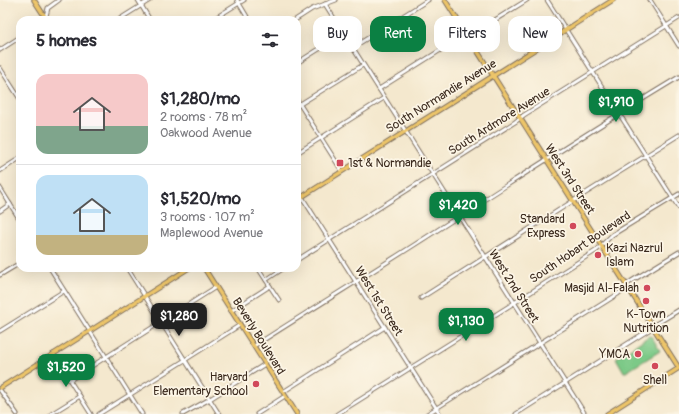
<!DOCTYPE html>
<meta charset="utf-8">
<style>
body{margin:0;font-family:Pangolin,sans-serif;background:#f2f2f3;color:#2b2b33;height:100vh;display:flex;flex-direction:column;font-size:15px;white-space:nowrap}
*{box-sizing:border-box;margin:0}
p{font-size:13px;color:#7c7c81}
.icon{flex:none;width:22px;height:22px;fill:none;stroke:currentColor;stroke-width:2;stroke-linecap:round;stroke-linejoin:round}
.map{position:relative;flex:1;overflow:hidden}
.details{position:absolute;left:16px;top:16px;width:285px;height:256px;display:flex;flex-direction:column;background:#fff;border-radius:12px;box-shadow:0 4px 16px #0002}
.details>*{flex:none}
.top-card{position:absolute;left:313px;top:16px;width:306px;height:36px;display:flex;gap:8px}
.price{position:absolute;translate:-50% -34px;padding:0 9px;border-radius:8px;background:#0b8043;color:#fff;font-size:13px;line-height:26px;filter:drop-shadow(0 1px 2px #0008)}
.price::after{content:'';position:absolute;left:50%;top:24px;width:12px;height:9px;margin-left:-6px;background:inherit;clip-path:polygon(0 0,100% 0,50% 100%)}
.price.selected{background:#222;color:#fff}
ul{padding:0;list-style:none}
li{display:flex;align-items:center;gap:12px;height:100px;padding:0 20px}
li+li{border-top:1px solid #e1e1e2}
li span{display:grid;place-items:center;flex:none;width:112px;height:80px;border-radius:12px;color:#555}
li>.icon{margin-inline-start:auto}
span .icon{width:48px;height:48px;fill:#fffc;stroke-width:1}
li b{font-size:17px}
h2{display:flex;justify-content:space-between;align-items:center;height:48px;padding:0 20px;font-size:17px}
.pill{padding:0 14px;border-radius:12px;background:#fff;box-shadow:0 4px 16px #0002;font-size:14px;line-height:36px}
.pill.selected{background:#0b8043;color:#fff}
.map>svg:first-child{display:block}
.green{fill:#7cc987;stroke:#5c7a52}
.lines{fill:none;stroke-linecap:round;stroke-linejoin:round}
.minor-casing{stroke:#7c6c5c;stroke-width:5}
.major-casing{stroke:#7c6c5c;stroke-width:5.5}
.minor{stroke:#fff;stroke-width:3}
.major{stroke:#edc569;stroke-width:3.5}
.poi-dot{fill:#d1495b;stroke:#fcf5e5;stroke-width:1.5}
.labels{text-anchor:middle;stroke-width:3.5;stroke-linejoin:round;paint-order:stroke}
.street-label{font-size:12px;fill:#3b2a1e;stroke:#fcf5e5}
.poi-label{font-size:12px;fill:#3b2a1e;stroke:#fcf5e5;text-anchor:end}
</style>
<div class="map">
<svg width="679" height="414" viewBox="0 0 679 414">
<rect width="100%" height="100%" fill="#fcf5e5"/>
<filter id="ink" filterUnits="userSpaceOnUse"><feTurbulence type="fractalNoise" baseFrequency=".025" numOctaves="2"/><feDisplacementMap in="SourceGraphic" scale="8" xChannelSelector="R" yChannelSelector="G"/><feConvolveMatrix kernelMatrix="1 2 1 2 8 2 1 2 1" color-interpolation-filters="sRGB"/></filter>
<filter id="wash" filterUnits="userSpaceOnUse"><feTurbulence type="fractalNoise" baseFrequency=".012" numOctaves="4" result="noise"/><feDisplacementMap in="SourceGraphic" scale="16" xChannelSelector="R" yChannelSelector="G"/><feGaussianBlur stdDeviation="0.9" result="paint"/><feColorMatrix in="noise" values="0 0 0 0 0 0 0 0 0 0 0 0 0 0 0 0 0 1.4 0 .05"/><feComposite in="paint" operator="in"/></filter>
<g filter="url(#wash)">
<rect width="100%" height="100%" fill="#f4e8ce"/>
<path class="green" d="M649,336L652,337L660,351L626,372H624L616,358Z"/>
</g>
<g filter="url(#ink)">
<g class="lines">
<defs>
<g id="minor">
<path d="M138,0L150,20"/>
<path d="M237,0L249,20"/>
<path d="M547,0L679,208"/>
<path d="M650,0L679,46"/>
<path d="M325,4L585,414"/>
<path d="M45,20L48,8L59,0"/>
<path d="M118,20L150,0"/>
<path d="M212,20L244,0"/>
<path d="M295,20L312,9L336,0"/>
<path d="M352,48L428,0"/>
<path d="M0,50L20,37"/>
<path d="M297,63L343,34"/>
<path d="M0,68L20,99"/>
<path d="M379,89L455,41L474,33L527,0"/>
<path d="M297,100L342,171"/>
<path d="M297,106L363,65"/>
<path d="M297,153L384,98"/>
<path d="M0,171L20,158"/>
<path d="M0,188L20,220"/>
<path d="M302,197L440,414"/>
<path d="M0,211L10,204"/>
<path d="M297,260L515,122L524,115L679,18"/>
<path d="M50,268L142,414"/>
<path d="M127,268L219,414"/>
<path d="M258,268L279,300"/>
<path d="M0,275L20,263"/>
<path d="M266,280L284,268"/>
<path d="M421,298L573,201L679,135"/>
<path d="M231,311L270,286"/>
<path d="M0,331L64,291"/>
<path d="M254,346C321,303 389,262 456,218C530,170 604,122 679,77"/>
<path d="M53,354L91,414"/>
<path d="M70,380L216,287"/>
<path d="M0,390L17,414"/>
<path d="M283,392L385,327"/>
<path d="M51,414L80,396"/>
<path d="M99,414L185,360L240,325"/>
<path d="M183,414L210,399L265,364"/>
<path d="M257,414L285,396"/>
<path d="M337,414L514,303L597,250L612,235L679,194"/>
<path d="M427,414L618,294L630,282L679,252"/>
<path d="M516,414L649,330L656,324L679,310"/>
</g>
<g id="major">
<path d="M34,0L47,20"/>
<path d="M445,0L679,368"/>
<path d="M297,200L613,0"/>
<path d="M204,268L297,414"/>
<path d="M0,388L189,268"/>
<path d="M607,414L679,368"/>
</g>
</defs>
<use href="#minor" class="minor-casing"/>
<use href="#major" class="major-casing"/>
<use href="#minor" class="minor"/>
<use href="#major" class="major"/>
</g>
</g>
<g class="poi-dot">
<rect x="336" y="159" width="8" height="8" rx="2"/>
<circle cx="573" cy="226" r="4"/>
<circle cx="598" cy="255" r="4"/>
<circle cx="647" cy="288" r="4"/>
<circle cx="646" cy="301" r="4"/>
<circle cx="638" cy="354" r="4"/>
<circle cx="655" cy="366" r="4"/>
<circle cx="256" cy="384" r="4"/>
</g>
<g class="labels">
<g class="street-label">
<text transform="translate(441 96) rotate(-32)" y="4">South Normandie Avenue</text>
<text transform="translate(499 121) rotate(-32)" y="4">South Ardmore Avenue</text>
<text transform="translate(570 179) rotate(57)" y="4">West 3rd Street</text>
<text transform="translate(580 247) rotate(-34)" y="4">South Hobart Boulevard</text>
<text transform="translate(514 286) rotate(58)" y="4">West 2nd Street</text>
<text transform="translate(379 301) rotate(58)" y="4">West 1st Street</text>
<text transform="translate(259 336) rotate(58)" y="4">Beverly Boulevard</text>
</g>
<g class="poi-label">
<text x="348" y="167" text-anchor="start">1st &amp; Normandie</text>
<text x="565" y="223">Standard<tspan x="565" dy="14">Express</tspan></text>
<text x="606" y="252" text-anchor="start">Kazi Nazrul<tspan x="606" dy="14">Islam</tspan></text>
<text x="639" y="292">Masjid Al-Falah</text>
<text x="646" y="318" text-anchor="middle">K-Town<tspan x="646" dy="14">Nutrition</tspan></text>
<text x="630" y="358">YMCA</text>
<text x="248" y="381">Harvard<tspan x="248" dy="14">Elementary School</tspan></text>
<text x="655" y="384" text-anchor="middle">Shell</text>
</g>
</g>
</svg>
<b class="price" style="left:616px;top:123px">$1,910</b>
<b class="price" style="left:458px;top:226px">$1,420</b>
<b class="price selected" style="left:179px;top:337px">$1,280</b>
<b class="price" style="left:466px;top:342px">$1,130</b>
<b class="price" style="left:66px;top:388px">$1,520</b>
<div class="top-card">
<a class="pill">Buy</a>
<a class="pill selected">Rent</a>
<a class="pill">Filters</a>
<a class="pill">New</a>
</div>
<section class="details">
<h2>5 homes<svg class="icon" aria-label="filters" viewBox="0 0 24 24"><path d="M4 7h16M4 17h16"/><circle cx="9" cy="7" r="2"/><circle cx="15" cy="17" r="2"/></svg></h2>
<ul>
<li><span style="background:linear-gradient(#f6c9c9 65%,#7fa58c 0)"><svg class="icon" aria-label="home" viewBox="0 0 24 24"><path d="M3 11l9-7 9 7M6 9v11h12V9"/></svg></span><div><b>$1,280/mo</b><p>2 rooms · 78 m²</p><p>Oakwood Avenue</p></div></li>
<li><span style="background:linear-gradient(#bfe0f5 75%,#c2b280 0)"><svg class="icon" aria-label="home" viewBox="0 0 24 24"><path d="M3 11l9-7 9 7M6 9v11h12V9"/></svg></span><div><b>$1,520/mo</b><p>3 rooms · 107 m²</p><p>Maplewood Avenue</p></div></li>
</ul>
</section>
</div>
